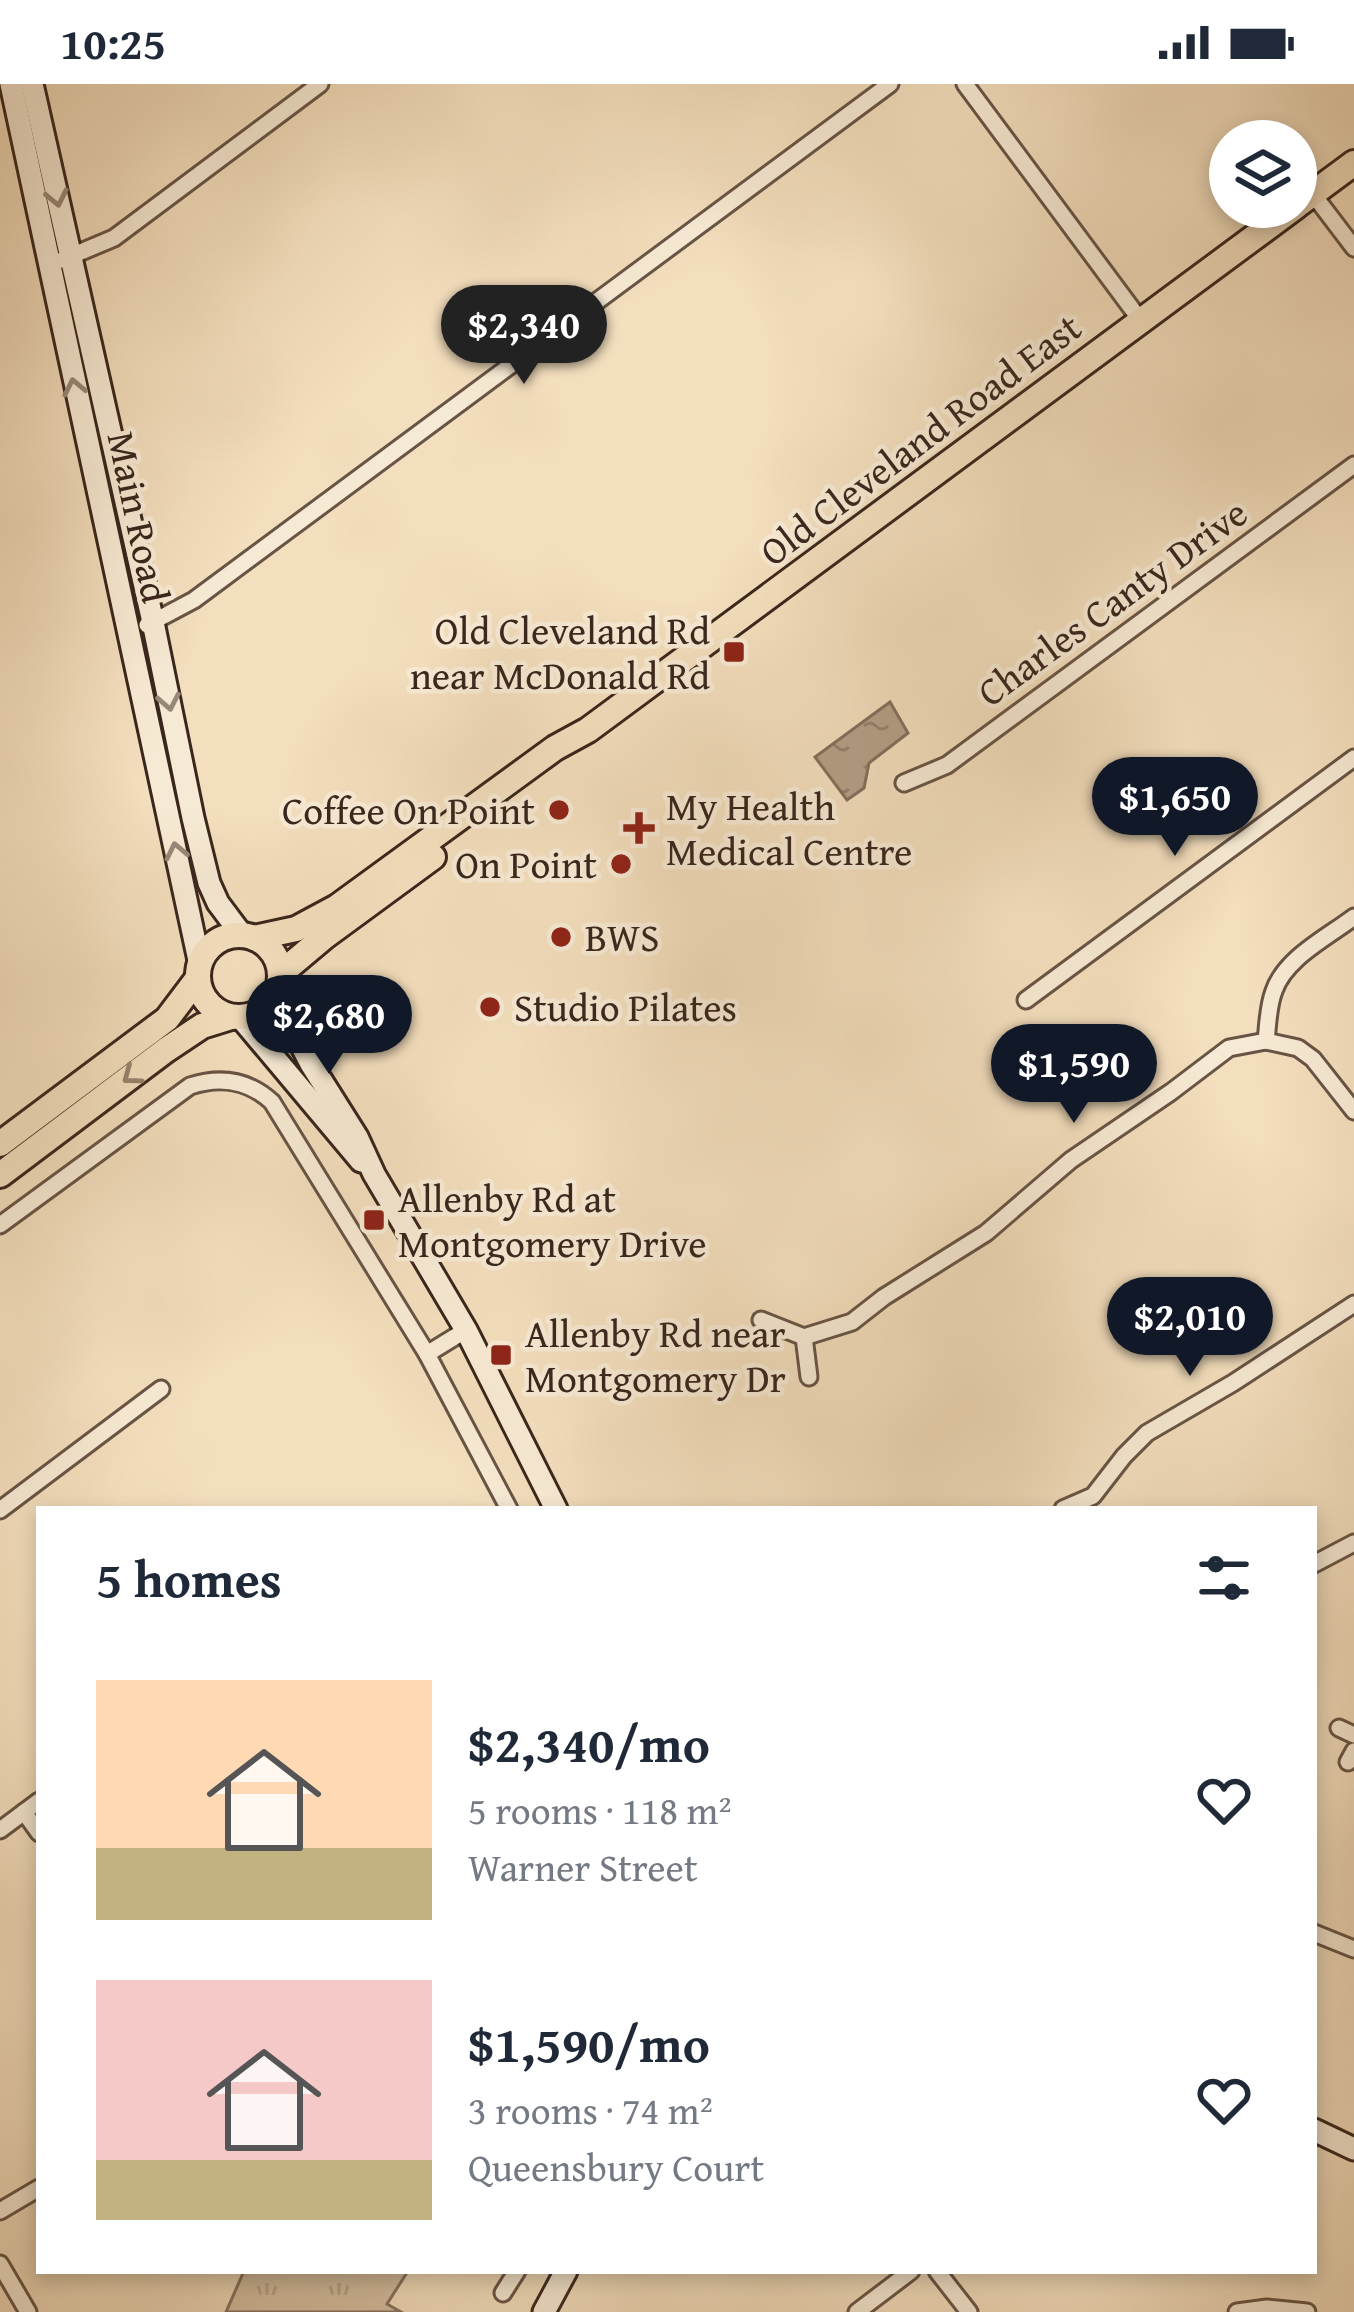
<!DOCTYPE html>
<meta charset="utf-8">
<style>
body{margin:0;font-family:"Gentium Book Plus",serif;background:#f2f2f3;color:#1f2937;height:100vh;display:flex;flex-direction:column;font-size:45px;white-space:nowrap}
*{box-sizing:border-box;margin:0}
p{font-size:39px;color:#747a83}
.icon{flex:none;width:66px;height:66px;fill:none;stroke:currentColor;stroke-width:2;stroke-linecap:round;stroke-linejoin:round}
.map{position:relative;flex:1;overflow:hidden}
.drawer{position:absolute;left:36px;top:1422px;width:1281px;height:768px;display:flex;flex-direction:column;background:#fff;border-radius:0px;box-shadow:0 6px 18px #0003}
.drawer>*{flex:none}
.fabs{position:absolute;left:1209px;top:36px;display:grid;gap:24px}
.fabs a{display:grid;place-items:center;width:108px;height:108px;border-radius:50%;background:#fff;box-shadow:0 6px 18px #0003;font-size:60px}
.price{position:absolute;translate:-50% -102px;padding:0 27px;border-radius:42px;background:#111827;color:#fff;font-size:39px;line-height:78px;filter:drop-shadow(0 3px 6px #0008)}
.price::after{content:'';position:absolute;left:50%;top:72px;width:36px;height:27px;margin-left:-18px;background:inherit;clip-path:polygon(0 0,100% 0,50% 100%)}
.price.on{background:#222;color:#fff}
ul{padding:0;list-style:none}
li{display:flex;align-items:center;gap:36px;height:300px;padding:0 60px}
li span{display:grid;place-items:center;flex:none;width:336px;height:240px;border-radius:0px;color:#555}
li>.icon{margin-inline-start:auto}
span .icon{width:144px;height:144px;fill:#fffc;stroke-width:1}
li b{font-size:51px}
h2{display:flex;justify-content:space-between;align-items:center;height:144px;padding:0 60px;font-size:51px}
.status{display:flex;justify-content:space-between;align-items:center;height:84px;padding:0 60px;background:#fff;direction:ltr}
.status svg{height:33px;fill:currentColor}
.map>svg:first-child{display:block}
.grass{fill:url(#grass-tufts);stroke:#877260;stroke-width:3}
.water{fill:url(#water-ripples);stroke:#836f5d;stroke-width:3}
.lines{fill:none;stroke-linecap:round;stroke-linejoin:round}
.minor-casing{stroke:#685445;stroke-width:21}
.secondary-casing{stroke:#3a261d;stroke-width:27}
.primary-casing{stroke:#3a261d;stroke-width:30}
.minor{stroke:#f7ead4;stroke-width:15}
.secondary{stroke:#f7ead4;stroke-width:21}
.primary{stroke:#f3debd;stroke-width:24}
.oneway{stroke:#988878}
.oneway2{stroke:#96826d}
.poi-dot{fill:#8f2418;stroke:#f7ead4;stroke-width:4.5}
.labels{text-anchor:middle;stroke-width:9;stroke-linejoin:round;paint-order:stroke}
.street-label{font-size:39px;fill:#3a261d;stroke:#f7ead4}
.poi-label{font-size:39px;fill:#3a261d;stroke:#f7ead4;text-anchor:start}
</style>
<div class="status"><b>10:25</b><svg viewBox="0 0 49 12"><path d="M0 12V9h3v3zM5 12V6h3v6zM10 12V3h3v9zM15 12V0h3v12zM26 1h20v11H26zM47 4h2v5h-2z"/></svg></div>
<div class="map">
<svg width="1354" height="2228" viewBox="0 0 1354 2228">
<defs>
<pattern id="grass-tufts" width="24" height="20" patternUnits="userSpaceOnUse" patternTransform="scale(3)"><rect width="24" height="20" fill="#d4bfa2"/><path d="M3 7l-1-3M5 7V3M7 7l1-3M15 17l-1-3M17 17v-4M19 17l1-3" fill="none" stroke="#b7a48b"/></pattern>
<pattern id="water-ripples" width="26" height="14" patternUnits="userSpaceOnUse" patternTransform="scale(3)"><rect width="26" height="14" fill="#b49f87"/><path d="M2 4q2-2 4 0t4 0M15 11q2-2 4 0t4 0" fill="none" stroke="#93816e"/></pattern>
</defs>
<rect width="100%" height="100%" fill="#f3debd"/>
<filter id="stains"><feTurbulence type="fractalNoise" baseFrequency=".00167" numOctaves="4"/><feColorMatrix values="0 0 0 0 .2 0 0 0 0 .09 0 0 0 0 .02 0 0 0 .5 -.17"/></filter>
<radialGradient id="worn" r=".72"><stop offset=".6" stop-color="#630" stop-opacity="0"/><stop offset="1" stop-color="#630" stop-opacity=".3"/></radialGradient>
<path class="grass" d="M244,2187H408L387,2220L401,2228H226Z"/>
<path class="water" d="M890,618L908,649L869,679L864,704L847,716L815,673Z"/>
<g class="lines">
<defs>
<g id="minor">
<path d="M965,0L1141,237"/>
<path d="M1313,110L1354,164"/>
<path d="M62,176L114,154L320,0"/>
<path d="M147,541L194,516L890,0"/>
<path d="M904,699L947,681L1354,381"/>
<path d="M1026,916L1354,674"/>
<path d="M1266,957C1268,940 1268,922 1274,907C1285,874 1328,853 1354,833"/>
<path d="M0,1141L190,1002C221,992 248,996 272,1018L427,1270L509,1425"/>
<path d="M761,1236L804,1253L852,1238L884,1213L986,1149L1071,1076L1171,1008L1229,964L1266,957L1298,964L1313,975L1354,1027"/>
<path d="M804,1253L809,1293"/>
<path d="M427,1270L466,1246"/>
<path d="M1063,1425L1093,1412L1124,1372L1147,1349L1233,1299L1354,1220"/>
<path d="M0,1426L161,1305"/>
<path d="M1314,1480L1354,1459"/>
<path d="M1339,1644L1354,1651"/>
<path d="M1348,1678L1354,1667"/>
<path d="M24,1728L39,1749"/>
<path d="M0,1746L39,1717"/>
<path d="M1314,1849L1354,1865"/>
<path d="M0,2127L39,2104"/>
<path d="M0,2180L28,2228"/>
<path d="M937,2187L969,2228"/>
<path d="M503,2209L517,2187"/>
<path d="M857,2228L911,2187"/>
<path d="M1237,2228L1267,2224L1307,2228"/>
</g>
<g id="secondary">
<path d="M11,0L200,881"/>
<path d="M32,0L153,538L193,734L209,799L218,819L242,851"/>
<path d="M279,904L287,934L311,980L357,1053L374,1090L466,1246L556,1425"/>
<path d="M241,934L361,1077"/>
<path d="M1314,2046L1354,2065"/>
<path d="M544,2228L566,2187"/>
</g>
<g id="primary">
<path d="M1296,122L1354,79"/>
<circle cx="239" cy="892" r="41"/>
<path d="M254,854L296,845L337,823L555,664L588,646L1295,123"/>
<path d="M280,890L324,853L433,773"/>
<path d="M0,1060L167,935L198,894"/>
<path d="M0,1091L166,966L202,942L231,933"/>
</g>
</defs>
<use href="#minor" class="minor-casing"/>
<use href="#secondary" class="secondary-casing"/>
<use href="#primary" class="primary-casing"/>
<use href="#minor" class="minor"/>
<use href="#secondary" class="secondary"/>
<use href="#primary" class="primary"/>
</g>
<defs><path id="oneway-chevron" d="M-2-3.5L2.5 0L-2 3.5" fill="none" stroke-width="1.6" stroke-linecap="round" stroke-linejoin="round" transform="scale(3)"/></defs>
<g class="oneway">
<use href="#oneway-chevron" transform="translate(57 114) rotate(78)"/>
<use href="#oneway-chevron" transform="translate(74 303) rotate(-102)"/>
<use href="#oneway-chevron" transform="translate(169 618) rotate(79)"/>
<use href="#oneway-chevron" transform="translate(176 767) rotate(-102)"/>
</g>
<use class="oneway2" href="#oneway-chevron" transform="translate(131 992) rotate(143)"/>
<g class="poi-dot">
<rect x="722" y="556" width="24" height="24" rx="6"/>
<circle cx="559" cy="726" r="12"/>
<path d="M633 726h12v12h12v12h-12v12h-12v-12h-12v-12h12z"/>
<circle cx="621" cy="780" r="12"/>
<circle cx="561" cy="853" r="12"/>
<circle cx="490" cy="923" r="12"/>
<rect x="362" y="1124" width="24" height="24" rx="6"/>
<rect x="489" y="1259" width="24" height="24" rx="6"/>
</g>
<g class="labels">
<g class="street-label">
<text transform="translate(920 355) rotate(-37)" y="14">Old Cleveland Road East</text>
<text transform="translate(139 433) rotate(78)" y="14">Main Road</text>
<text transform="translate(1112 518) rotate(-36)" y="14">Charles Canty Drive</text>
</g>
<g class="poi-label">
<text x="710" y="560" text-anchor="end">Old Cleveland Rd<tspan x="710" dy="45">near McDonald Rd</tspan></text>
<text x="666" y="736">My Health<tspan x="666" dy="45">Medical Centre</tspan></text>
<text x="535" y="740" text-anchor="end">Coffee On Point</text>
<text x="597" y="794" text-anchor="end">On Point</text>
<text x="585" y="867">BWS</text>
<text x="514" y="937">Studio Pilates</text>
<text x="398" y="1128">Allenby Rd at<tspan x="398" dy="45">Montgomery Drive</tspan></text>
<text x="525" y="1263">Allenby Rd near<tspan x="525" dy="45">Montgomery Dr</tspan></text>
</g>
</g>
<rect width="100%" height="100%" filter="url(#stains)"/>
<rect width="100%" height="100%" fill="url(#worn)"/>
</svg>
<div class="fabs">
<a><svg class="icon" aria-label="layers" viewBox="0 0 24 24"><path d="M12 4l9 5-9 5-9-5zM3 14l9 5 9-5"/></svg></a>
</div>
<b class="price on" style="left:524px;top:303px">$2,340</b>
<b class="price" style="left:1175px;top:775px">$1,650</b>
<b class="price" style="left:329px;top:993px">$2,680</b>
<b class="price" style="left:1074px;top:1042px">$1,590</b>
<b class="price" style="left:1190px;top:1295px">$2,010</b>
<section class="drawer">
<h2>5 homes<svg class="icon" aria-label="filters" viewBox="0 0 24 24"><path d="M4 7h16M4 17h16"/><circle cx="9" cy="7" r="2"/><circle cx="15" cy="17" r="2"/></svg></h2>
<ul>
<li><span style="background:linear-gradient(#ffd9b3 70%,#c2b280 0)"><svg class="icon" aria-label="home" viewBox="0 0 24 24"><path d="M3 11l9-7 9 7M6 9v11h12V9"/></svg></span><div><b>$2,340/mo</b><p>5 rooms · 118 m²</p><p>Warner Street</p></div><svg class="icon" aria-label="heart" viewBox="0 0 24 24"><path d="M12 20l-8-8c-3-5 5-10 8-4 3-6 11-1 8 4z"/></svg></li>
<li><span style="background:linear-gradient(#f6c9c9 75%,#c2b280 0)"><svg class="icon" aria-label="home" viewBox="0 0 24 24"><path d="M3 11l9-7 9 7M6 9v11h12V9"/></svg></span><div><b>$1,590/mo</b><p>3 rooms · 74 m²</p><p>Queensbury Court</p></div><svg class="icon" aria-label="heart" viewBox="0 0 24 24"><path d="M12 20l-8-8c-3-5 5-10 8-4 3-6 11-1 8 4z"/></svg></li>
</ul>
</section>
</div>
